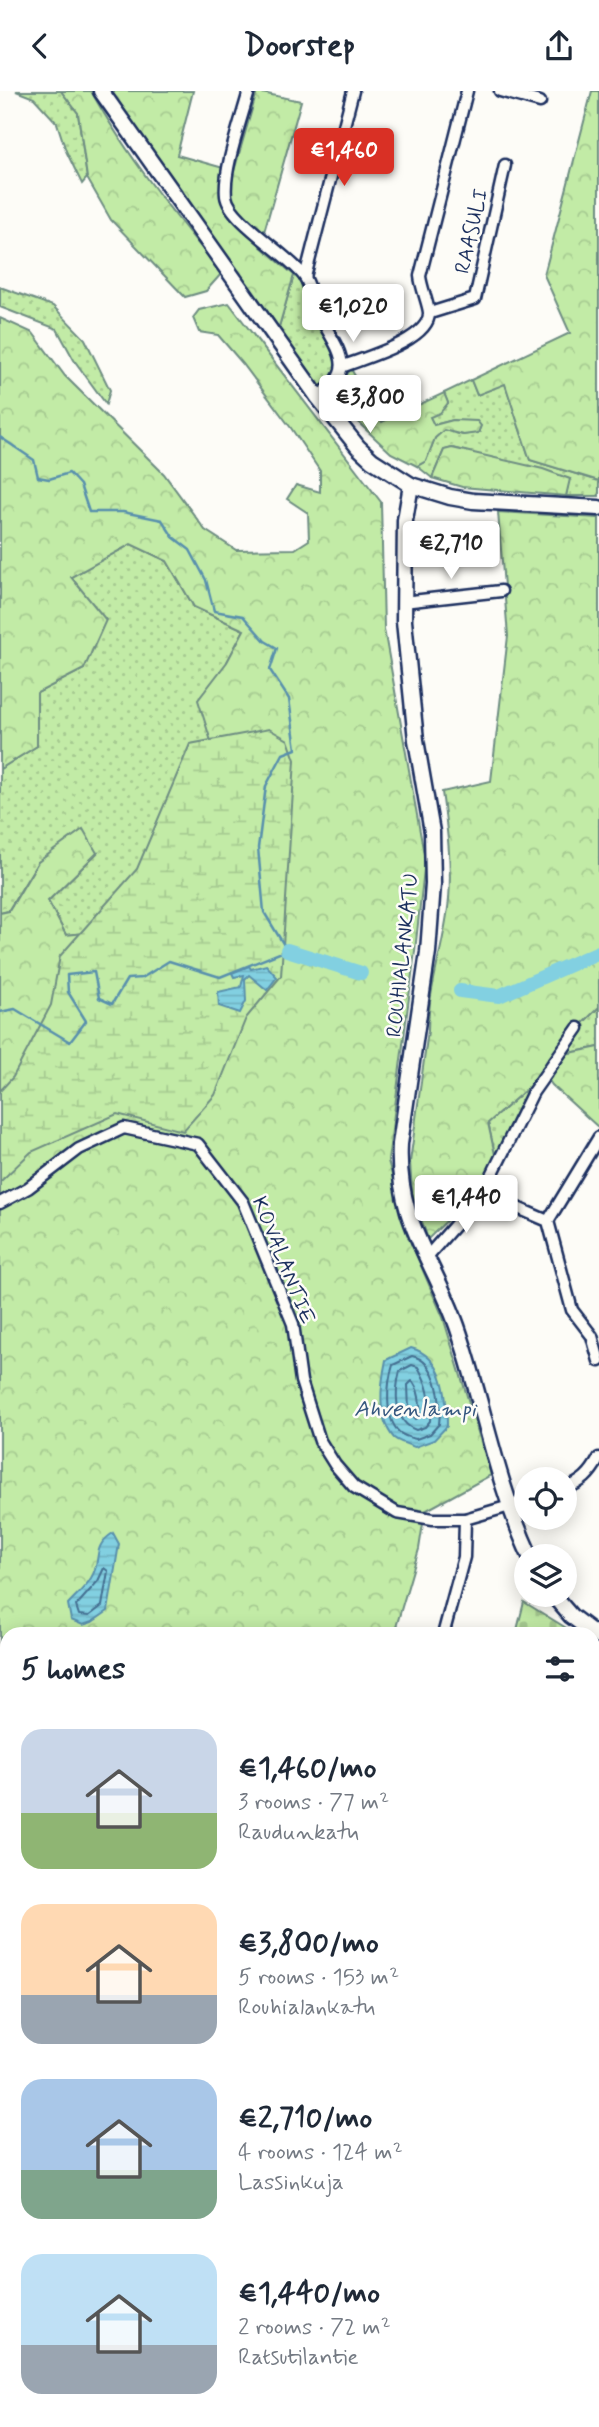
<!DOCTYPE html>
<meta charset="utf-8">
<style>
body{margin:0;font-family:Mynerve,sans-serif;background:#f2f2f3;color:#1f2937;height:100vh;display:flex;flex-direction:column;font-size:26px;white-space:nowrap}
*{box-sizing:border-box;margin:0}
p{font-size:23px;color:#747a83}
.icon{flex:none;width:38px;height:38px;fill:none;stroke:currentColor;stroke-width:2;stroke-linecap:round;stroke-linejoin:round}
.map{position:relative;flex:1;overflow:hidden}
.sheet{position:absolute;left:0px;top:1536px;width:600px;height:800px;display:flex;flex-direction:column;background:#fff;border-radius:21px 21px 0 0;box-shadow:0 4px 18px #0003}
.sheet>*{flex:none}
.fabs{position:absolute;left:514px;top:1376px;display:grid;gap:14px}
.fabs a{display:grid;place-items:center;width:63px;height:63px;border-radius:50%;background:#fff;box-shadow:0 4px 18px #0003;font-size:35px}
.price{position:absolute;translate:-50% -60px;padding:0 16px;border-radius:7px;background:#fff;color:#222;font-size:23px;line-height:46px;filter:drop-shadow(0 2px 4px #0008)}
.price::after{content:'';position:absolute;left:50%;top:42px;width:21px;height:16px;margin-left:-10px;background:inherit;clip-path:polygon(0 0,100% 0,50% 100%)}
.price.active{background:#d93025;color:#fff}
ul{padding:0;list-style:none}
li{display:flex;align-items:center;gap:21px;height:175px;padding:0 21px}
li span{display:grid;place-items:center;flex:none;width:196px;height:140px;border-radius:21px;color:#555}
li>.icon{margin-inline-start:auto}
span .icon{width:84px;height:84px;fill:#fffc;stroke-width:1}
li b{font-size:30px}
h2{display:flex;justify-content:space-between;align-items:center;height:84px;padding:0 21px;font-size:30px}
header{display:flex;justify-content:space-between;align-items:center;height:91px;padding:0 21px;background:#fff;font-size:32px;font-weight:800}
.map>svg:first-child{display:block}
.grass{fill:url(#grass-dots);stroke:#6e8d82;stroke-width:2}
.forest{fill:url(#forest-crowns);stroke:#6e8d82;stroke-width:2}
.wetland{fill:url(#wetland-marsh);stroke:#6e8d82;stroke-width:2}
.cemetery{fill:url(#cemetery-stones);stroke:#6e8d82;stroke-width:2}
.water{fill:url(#water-rules);stroke:#5990ad;stroke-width:2}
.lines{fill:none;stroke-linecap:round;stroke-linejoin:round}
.shore{stroke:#446f92;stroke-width:2}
.stream{stroke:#5990ad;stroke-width:2.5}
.river{stroke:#82d0e1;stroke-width:14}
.street-casing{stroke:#1b2f5e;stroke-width:15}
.secondary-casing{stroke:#1b2f5e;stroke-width:19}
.street{stroke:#fdfcf7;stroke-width:10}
.secondary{stroke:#fdfcf7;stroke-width:14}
.labels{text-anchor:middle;stroke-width:5;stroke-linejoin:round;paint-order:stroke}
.street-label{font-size:21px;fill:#1b2f5e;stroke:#fdfcf7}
.water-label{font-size:23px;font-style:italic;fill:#35577f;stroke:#fdfcf7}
</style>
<header><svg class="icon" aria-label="back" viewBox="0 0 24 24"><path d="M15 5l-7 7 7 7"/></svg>Doorstep<svg class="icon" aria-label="share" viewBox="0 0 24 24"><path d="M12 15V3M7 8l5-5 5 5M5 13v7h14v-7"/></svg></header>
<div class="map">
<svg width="599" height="2336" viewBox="0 0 599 2336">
<defs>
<pattern id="grass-dots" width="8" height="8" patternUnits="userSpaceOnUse" patternTransform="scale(1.75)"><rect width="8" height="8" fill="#c2eba6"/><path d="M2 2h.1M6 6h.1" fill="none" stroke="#a6ca91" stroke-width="1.8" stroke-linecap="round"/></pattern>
<pattern id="forest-crowns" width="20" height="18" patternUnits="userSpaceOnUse" patternTransform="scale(1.75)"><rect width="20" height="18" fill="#c2eba6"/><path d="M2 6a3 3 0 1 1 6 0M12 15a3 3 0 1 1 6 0" fill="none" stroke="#a6ca91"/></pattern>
<pattern id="wetland-marsh" width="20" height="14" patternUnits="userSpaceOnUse" patternTransform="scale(1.75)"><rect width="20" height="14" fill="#c2eba6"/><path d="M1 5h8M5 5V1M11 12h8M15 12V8" fill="none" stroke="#a6ca91"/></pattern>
<pattern id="cemetery-stones" width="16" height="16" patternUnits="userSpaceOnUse" patternTransform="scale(1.75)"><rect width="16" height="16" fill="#c2eba6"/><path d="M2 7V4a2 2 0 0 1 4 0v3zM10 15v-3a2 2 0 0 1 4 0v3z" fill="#a6ca91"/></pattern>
<pattern id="water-rules" width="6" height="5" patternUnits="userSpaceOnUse" patternTransform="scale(1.75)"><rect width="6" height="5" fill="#82d0e1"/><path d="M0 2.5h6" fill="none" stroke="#70b3c3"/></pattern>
</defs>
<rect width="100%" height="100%" fill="#fdfcf7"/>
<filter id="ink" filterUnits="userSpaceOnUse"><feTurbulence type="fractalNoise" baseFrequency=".0143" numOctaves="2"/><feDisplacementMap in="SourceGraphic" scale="14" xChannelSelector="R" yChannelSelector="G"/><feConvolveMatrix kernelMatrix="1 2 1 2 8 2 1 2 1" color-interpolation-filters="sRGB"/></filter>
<g filter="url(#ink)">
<g class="grass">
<path d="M16,0H61L78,22L87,87L82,93L66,60L57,32L34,7Z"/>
<path d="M294,184L300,189L340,262L344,275L317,305L276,246Z"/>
<path d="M0,196L53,215L85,248L110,299L106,313L74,269L57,238L0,216Z"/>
<path d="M471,289L477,304L505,292L530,369L599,390V405H566L569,388L452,357L444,359L432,387L417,375L426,370L435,347L444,339L463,344L479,341L453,329L434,334L429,326L448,312L444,302Z"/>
<path d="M131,453L167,470L194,516L244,539L227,571L216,666L94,841L66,844L48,810L97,762L38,771L8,820L0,822V678L37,655V602L84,578L70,486Z"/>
<path d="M599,916V956L559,964L578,937Z"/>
<path d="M550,977L496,1068L488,1032Z"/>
</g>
<g class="forest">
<path d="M61,0H91C127,65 175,125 222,182L206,200L185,206L111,129L87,87L78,22Z"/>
<path d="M102,0H193L177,64L234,80L257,1L301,10L260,155L294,184L276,246Z"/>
<path d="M592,0H599V390L530,369L505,293L477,304L471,289L570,242L544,184Z"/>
<path d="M229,212L381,411L384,538L425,769L415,860L388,1070L412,1154L443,1226L491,1384L425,1420L419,1458L394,1543L7,1544V2272L0,2276V822L9,820L38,771L83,738L97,762L48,810L66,844L94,841L216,666L198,609L227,571L244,539L194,516L167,470L131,453L71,486L106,529L84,578L37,602V655L0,678V227L33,242L65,285L164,383L205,439L236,459L295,458L309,449L308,422L287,408L296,394L320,401V380L291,337L243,273L218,244L199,241L193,227L199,219Z"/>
<path d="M351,278L382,331L444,302L448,312L440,322L430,326L434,334L453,329L477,330L481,335L478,342L463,344L444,339L435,347L426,370L417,375L391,362L361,334L342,307V290Z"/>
<path d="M452,357L543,378L570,388L566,405L462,396L432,387L444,359Z"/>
<path d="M498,421L599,427V916L578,937L560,964L599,956V1037L552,994L545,984L547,980L488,1032L496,1068L473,1104L428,1148L412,1102L410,1071L428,940C428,895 445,853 449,808C452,772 447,737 442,701L491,690L508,545Z"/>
<path d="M599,1927V2150L593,2154V1944Z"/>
<path d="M7,2281V2329H74L60,2336H0V2286Z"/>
<path d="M300,2329H398V2336H303Z"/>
<path d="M464,2329H543L546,2336H470Z"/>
</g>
<path class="wetland" d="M269,638L288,649L295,669L281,885L246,927L215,1004L183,1040L117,1023L31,1061L0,1091V1000L13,986L51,914L60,865L137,778L190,653Z"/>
<g class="cemetery">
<path d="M524,1511L576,1543H516Z"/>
<path d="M593,1555L599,1558V1917L593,1940Z"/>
</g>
<g class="water">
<path d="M266,874L277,886L267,899L249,884L245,888L246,910L240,922L219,915L218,901L241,896L244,884L234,886L232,882L249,875L251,878Z"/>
<path d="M411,1257C445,1266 447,1306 447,1335L434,1349L415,1356C409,1354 399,1351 394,1347C376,1326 381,1293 386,1269Z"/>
<path d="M113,1442L119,1453L108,1520L92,1531L83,1534L71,1529L68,1513C75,1505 86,1496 91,1487C103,1469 90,1457 113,1442Z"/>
</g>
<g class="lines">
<g class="shore">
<path d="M412,1265C438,1270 442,1312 439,1333L430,1343L416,1348C411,1347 403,1345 399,1341C384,1326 387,1293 393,1274Z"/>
<path d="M412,1274L418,1276C428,1293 432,1311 430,1330L425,1336L416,1339C393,1331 395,1299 400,1280Z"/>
<path d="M412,1290C419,1297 421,1314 420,1325L416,1328L409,1320L408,1294Z"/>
<path d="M104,1477L108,1480L102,1515L89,1525L79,1524L76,1515L98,1490Z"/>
</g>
<path class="stream" d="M0,346L34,369L38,386L49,388L69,382L80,394L89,421H123L162,429L173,446L190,459L206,489L214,520L243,525L265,550L277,557L270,579L289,608L296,658L283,663L266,695L258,757L264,821L287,859L220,886L169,870L142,887L127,888L112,913L99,907L94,881L67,884L68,901L86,930L70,951L15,918L0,921"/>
<g class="river">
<path d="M287,859L361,882"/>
<path d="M460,900L499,905L599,861"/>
</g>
<defs>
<g id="street">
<path d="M249,0C242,27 223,78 226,105C229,129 289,164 304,185C310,193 311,206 315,215C329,250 366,278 317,305"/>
<path d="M500,0L540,11"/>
<path d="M305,186L353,0"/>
<path d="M430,222L475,208L505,74"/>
<path d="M344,275C364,267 430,249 429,222C429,215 421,196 420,185L467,0"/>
<path d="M403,511L501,500"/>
<path d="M483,1102L548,1130L572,1219L592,1245L599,1270"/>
<path d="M0,1112L28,1097L79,1058L124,1037L198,1053L243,1111L293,1233L301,1290L320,1350L335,1374L354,1396L397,1422L433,1428H465L527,1410"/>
<path d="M548,1130L599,1046"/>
<path d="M426,1167L483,1102L533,1001L578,937"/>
<path d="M565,1398C582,1391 590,1384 599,1367"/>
<path d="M443,1544L464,1466L465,1428"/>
<path d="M593,2208L599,2204"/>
<path d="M593,2223L599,2230"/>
<path d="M593,2315L599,2311"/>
<path d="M93,2329L96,2336"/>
<path d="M231,2329L234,2336"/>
<path d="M566,2336L575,2329"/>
</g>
<g id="secondary">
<path d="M101,0L317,305L358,356L372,369L411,394L450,406L473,410L599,417"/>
<path d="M411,394L405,429L404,530L416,649L432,741L433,793L428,861L400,1053C396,1130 433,1167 457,1235C483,1310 496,1392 530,1465"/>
<path d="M552,1503L571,1525L599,1546"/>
</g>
</defs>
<use href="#street" class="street-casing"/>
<use href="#secondary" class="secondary-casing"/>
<use href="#street" class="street"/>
<use href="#secondary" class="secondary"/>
</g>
</g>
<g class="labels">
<g class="street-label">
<text transform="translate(471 140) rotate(-77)" y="7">RAASULI</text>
<text transform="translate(402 864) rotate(-84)" y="7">ROUHIALANKATU</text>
<text transform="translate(284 1169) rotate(68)" y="7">KOVALANTIE</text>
</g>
<g class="water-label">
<text x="415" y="1325">Ahvenlampi</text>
</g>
</g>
</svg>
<div class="fabs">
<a><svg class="icon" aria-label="locate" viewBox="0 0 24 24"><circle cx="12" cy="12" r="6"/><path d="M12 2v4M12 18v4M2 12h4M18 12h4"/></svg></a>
<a><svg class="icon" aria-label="layers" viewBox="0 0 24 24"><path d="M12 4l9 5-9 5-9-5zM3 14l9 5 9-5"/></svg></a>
</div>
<b class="price active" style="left:344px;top:97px">€1,460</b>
<b class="price" style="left:353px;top:253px">€1,020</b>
<b class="price" style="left:370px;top:344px">€3,800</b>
<b class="price" style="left:451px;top:490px">€2,710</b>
<b class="price" style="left:466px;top:1144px">€1,440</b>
<section class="sheet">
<h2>5 homes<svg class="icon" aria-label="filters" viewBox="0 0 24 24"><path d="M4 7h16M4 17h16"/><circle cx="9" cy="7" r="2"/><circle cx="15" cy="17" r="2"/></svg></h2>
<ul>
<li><span style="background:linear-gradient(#c9d6e8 60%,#8fb573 0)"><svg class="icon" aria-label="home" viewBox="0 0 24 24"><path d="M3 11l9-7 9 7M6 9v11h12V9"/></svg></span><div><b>€1,460/mo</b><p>3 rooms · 77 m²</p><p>Raudunkatu</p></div></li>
<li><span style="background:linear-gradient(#ffd9b3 65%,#9aa5b1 0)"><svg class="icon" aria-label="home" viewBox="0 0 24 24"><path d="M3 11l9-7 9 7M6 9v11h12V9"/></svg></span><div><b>€3,800/mo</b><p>5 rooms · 153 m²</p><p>Rouhialankatu</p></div></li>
<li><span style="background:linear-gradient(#a9c7e8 65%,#7fa58c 0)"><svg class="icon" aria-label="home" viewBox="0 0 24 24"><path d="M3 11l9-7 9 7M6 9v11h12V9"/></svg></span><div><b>€2,710/mo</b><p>4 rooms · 124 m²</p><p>Lassinkuja</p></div></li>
<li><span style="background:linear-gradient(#bfe0f5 65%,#9aa5b1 0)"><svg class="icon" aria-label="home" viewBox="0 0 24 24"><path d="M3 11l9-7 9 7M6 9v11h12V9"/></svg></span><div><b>€1,440/mo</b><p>2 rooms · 72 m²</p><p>Ratsutilantie</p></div></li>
</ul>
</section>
</div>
